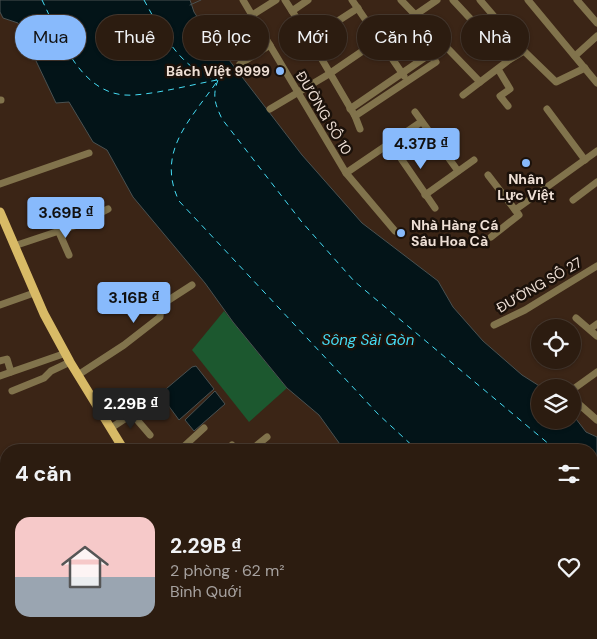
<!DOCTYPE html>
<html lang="vi">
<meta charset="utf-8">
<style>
body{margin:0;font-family:"DM Sans",sans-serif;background:#38291e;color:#f1f3f6;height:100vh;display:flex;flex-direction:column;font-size:19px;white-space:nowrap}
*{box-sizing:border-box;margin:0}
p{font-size:16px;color:#a6a19f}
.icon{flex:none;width:28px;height:28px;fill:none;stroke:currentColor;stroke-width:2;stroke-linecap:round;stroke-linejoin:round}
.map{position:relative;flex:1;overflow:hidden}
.panel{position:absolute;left:0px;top:444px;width:598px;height:196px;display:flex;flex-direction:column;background:#2c1c10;border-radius:20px 20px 0 0;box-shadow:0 1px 4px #0004,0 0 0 1px #483a30}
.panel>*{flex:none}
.top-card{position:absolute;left:15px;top:15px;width:568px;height:45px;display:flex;gap:10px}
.buttons{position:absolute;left:531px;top:319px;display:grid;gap:10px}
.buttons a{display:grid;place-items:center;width:50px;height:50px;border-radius:50%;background:#2c1c10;box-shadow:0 1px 4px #0004,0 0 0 1px #483a30;font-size:25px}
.price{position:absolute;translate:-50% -42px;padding:0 11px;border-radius:5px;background:#88bafc;color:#111;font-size:16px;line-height:32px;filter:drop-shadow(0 1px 2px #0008)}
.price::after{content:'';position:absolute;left:50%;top:30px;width:15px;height:11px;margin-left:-8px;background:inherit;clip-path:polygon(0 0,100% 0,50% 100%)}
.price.current{background:#222;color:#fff}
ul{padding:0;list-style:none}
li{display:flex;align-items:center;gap:15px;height:125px;padding:0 15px}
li+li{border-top:1px solid #483a30}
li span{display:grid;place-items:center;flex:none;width:140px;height:100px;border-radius:15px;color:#555}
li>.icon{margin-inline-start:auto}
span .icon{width:60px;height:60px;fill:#fffc;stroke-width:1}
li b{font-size:21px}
h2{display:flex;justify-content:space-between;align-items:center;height:60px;padding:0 15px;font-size:21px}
.chip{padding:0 18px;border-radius:22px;background:#2c1c10;box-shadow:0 1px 4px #0004,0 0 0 1px #483a30;font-size:18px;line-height:45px}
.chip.current{background:#88bafc;color:#111}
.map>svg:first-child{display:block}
.green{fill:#1c582f}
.water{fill:#031418;stroke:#4a5151}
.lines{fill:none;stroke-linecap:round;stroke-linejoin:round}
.stream{stroke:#4a5151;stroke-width:1}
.ferry{stroke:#45dcf4;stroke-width:1;stroke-dasharray:6 5;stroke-linecap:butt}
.minor{stroke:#81734c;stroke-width:7}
.major{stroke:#d8ba66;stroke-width:9}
.poi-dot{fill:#88bafc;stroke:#1b110a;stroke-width:2}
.labels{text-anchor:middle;stroke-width:5;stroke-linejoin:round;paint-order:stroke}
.poi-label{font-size:14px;font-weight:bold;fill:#eedfd5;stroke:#1b110a;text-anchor:end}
.street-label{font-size:14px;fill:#eedfd5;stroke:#1b110a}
.water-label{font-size:15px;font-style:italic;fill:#45dcf4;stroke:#1b110a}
</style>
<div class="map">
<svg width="597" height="639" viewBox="0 0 597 639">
<rect width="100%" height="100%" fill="#3b2516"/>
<path class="green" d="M224,311L287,388L249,422L192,350Z"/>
<g class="water">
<path d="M0,0H190L194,12L206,30L302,155L362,223L438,281L453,307L483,341L522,375L541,387L540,420H572L573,415L586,432L597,437V639H524L521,634H591V450H350L342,447L319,415L287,388L233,322L205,283L133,197L107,150L93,142L69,102L56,103L18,23L3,18L0,12Z"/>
<path d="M196,366L214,389L179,420L160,394L192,367Z"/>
<path d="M215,391L225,404L194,431L185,420Z"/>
</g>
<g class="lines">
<path class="stream" d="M190,5L201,0"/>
<g class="ferry">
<path d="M42,0C61,39 82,99 134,95C161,93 190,85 217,80"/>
<path d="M144,0C161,31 180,69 217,80"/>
<path d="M218,80C212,96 215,104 222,119L301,221L354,281L556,450"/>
<path d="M216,83C189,121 156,153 179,201L378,414L417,450"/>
<path d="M591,480L597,485"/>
<path d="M591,618L597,626"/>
</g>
<g class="minor">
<path d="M243,0L346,173L395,231"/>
<path d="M285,0L310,39L355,116L360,129"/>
<path d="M352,0L404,76"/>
<path d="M401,0L480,82"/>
<path d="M453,0L509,60"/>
<path d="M480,0L524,51L556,82L585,68"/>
<path d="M528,0L597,83"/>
<path d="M577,0L597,23"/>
<path d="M292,11L308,0"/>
<path d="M225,32L276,0"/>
<path d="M310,39L358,8"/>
<path d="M575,56L597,36"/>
<path d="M240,64L270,45"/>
<path d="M498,69L510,89L500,96L508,106"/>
<path d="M463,95L509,60L524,51"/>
<path d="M0,100H1"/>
<path d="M270,109L329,74L437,0"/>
<path d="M350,109L430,54L436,62L355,116"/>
<path d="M547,109L585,160"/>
<path d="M415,112L458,171"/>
<path d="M391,144L435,208"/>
<path d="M346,173L421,122"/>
<path d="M488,175L519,215L491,237"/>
<path d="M0,184L89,153"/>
<path d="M425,195L474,160"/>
<path d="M573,200L597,182"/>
<path d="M515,210L597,151"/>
<path d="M58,230L69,255"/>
<path d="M14,246L74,226L108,209"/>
<path d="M154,294L161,305"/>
<path d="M0,305L34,293"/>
<path d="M576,318L597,336"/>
<path d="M494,325L525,310L597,266"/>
<path d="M590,329L597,324"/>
<path d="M0,361L7,359L11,372"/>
<path d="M78,375L124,345L160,317L161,305L192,285"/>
<path d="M0,376L66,353"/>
<path d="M572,390L597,372"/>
<path d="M12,391L44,378L51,371L70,362"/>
<path d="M572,398L597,420"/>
<path d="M111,428L132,414L150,435"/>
<path d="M180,450L204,428"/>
<path d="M227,450L232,445"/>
<path d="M251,450L267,437"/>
<path d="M0,542L6,539"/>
<path d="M124,634L127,639"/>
<path d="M136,639L144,634"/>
</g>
<g class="major">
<path d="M0,212L44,314L70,362L124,450"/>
<path d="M233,634L235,639"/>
</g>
</g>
<g class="poi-dot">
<circle cx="280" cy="71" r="5"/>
<circle cx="526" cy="163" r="5"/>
<circle cx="401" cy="233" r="5"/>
</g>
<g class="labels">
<g class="poi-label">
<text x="270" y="76">Bách Việt 9999</text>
<text x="526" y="184" text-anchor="middle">Nhân<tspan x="526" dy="16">Lực Việt</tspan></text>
<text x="411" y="230" text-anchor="start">Nhà Hàng Cá<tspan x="411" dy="16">Sấu Hoa Cà</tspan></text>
</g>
<g class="street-label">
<text transform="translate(324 113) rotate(59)" y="5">ĐƯỜNG SỐ 10</text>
<text transform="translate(539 285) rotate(-30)" y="5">ĐƯỜNG SỐ 27</text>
</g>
<g class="water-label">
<text x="368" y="345">Sông Sài Gòn</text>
</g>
</g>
</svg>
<div class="buttons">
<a><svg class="icon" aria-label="locate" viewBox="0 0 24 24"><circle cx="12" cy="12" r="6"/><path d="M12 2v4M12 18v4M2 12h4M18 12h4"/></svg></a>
<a><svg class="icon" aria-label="layers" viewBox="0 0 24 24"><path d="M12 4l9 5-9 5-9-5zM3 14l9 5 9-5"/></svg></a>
</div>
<b class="price" style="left:421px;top:170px">4.37B ₫</b>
<b class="price" style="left:66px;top:239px">3.69B ₫</b>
<b class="price" style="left:134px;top:324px">3.16B ₫</b>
<b class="price current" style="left:131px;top:430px">2.29B ₫</b>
<div class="top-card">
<a class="chip current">Mua</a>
<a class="chip">Thuê</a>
<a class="chip">Bộ lọc</a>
<a class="chip">Mới</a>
<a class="chip">Căn hộ</a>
<a class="chip">Nhà</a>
</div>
<section class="panel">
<h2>4 căn<svg class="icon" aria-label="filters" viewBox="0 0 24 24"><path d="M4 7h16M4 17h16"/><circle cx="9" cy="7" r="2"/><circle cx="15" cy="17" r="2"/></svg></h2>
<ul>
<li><span style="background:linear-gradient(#f6c9c9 60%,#9aa5b1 0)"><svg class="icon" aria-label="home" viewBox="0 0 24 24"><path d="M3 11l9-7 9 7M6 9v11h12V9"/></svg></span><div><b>2.29B ₫</b><p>2 phòng · 62 m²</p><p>Bình Quới</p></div><svg class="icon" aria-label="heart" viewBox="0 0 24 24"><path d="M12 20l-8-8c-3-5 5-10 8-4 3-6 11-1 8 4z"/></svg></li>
</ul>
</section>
</div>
